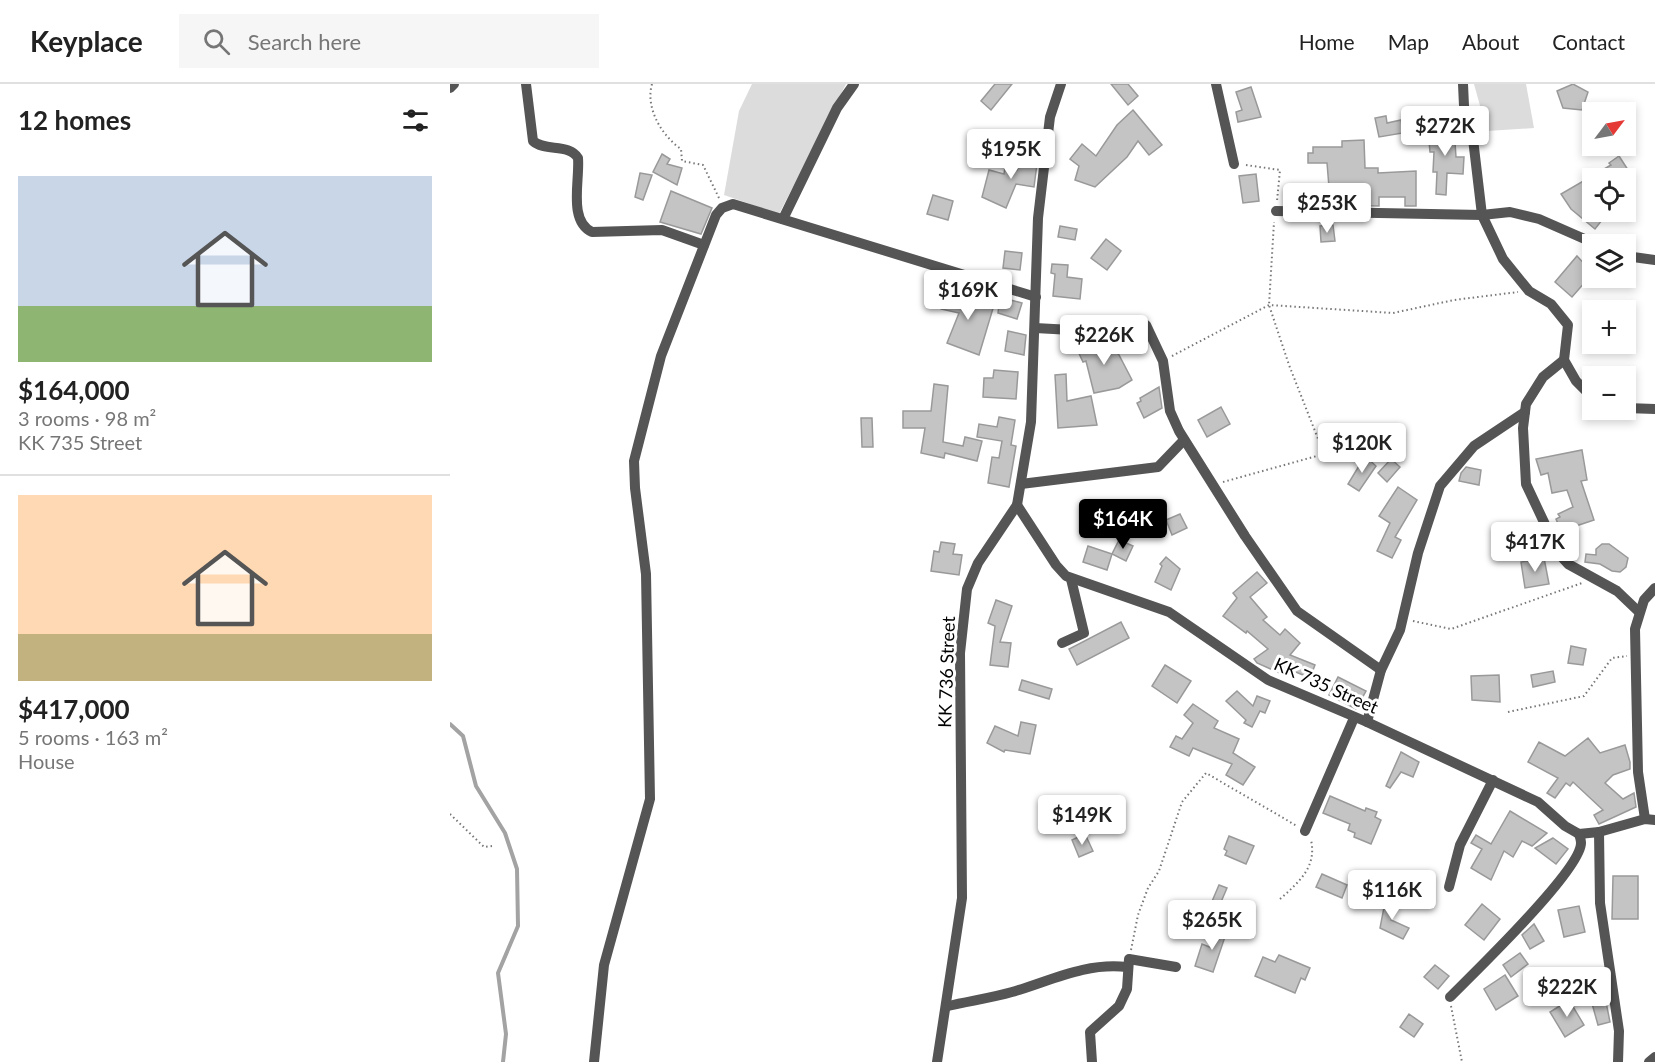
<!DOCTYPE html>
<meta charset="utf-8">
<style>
body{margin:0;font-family:Lato,sans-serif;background:#f6f6f6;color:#222;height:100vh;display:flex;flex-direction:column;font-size:22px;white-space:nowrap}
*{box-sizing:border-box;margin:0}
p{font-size:20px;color:#767676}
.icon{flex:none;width:33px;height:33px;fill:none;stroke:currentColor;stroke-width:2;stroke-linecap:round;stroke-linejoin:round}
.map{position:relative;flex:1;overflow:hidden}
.sheet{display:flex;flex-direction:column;background:#fff;width:450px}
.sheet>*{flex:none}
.needle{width:39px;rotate:58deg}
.controls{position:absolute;left:1132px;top:18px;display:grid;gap:12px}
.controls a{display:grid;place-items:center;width:54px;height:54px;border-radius:0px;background:#fff;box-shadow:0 3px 9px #0003;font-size:30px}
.price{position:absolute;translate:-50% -51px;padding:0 14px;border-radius:6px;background:#fff;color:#222;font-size:20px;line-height:39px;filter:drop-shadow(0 2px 3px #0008)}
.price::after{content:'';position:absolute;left:50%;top:36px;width:18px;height:14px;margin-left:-9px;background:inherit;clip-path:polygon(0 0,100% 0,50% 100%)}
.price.current{background:#000;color:#fff}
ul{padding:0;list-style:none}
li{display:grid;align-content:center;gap:12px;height:318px;padding:0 18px}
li+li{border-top:2px solid #e0e0e0}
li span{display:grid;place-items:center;height:186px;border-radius:0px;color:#555}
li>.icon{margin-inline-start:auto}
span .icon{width:108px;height:108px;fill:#fffc;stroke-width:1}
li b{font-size:26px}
h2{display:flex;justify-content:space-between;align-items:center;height:72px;padding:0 18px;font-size:26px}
header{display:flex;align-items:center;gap:36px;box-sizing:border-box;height:84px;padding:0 30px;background:#fff;border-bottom:2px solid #e0e0e0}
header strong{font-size:28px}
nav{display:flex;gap:33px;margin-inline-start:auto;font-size:21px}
.search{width:420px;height:54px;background:#f6f6f6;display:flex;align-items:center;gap:15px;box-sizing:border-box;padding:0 21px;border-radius:0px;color:#767676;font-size:22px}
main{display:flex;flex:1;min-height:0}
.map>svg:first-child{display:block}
.green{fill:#dcdcdc}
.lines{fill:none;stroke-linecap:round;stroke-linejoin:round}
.stream{stroke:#a3a3a3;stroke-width:4}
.building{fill:#c4c4c4;stroke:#999;stroke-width:1.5}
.path{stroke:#777;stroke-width:2;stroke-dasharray:1.5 3;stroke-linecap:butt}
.minor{stroke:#555;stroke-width:10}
.labels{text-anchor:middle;stroke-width:6;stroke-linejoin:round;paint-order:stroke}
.street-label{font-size:18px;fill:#000;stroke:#fff}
</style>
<header>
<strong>Keyplace</strong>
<div class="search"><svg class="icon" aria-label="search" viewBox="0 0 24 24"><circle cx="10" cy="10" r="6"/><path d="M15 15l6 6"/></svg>Search here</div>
<nav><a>Home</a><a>Map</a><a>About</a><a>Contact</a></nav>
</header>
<main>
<section class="sheet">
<h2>12 homes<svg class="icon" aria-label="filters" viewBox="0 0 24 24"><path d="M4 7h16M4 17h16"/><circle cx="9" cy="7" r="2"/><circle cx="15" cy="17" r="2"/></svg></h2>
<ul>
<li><span style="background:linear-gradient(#c9d6e8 70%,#8fb573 0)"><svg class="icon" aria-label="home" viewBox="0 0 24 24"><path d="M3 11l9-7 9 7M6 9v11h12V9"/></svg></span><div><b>$164,000</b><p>3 rooms · 98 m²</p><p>KK 735 Street</p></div></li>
<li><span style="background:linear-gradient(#ffd9b3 75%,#c2b280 0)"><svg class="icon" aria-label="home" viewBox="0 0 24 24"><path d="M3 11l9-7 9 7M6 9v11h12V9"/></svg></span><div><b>$417,000</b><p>5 rooms · 163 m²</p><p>House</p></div></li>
</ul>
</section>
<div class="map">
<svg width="1205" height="978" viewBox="0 0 1205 978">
<rect width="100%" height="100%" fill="#fff"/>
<g class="green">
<path d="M302,0H396L329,130L274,111L289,27Z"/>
<path d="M1024,0H1076L1084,44L1037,47Z"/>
</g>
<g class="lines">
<path class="stream" d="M0,640L13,652L26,702L55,749L67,785L68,842L48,889L56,950L53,978"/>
</g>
<g class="building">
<path d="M545,0H562L541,26L531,17Z"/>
<path d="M661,0H678L688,12L678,21Z"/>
<path d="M1123,0L1138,8L1132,26L1113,24L1107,7Z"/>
<path d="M801,3L811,33L788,38L786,28L792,26L786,8Z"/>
<path d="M683,26L712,61L699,71L688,57L677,73L645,103L625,96L629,82L620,75L632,60L646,72L667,41Z"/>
<path d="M936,32L937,39L951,36L953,49L929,53L925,34Z"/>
<path d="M1004,44L1006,73H1014L1013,90L997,89L996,111L986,110L987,88H983L984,68H980L978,46Z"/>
<path d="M914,56L915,84H928V89L966,87V122H955V113H929V122L882,121V102L879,103L877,79H858V69H863V63H892V57Z"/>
<path d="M571,68L588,72L584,103L566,100L556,124L532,113L539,86L554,90L555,83L567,86Z"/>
<path d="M212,70L220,75L217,80L232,84L227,101L203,88Z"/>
<path d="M1169,72L1180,89L1171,94H1143V128H1151L1156,131L1145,145L1121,125L1111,110L1161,81L1159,79Z"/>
<path d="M190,89L202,91L193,116L185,113Z"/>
<path d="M806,90L809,117L793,119L789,92Z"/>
<path d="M221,107L262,124L251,150L210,138Z"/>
<path d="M483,111L503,117L498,136L477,130Z"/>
<path d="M883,141L885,157L871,158L870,142Z"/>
<path d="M610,142L627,145L625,156L608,153Z"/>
<path d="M656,155L671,167L657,186L641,174Z"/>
<path d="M555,167L572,169L570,186L553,184Z"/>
<path d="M1127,172L1143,189L1122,213L1105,198Z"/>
<path d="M602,180L618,181L617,193L632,195L630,215L603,212L605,190L601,189Z"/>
<path d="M494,207L544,221L529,271L497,259L509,229L491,225Z"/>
<path d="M550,213L572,219L567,235L548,229Z"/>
<path d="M558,247L576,251L574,271L555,267Z"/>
<path d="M652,253L669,271L682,296L669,304L644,309L636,277L633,278L626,263Z"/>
<path d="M544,286L568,288L566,315L533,313L534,294H543Z"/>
<path d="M616,290L617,317L641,312L647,341L608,344L605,291Z"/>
<path d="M484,300L498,302L493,358L513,362L515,353L532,357L527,377L495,369L494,374L471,369L475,344H453V327H481Z"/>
<path d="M709,303L712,324L694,334L687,319L691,317L690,314Z"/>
<path d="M771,323L780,340L757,353L748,336Z"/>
<path d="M549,333L565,336L561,361L566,362L559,403L538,399L542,373L549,374L552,357L527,353L529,340L547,343Z"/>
<path d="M411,334H422L423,363H412Z"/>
<path d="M1132,366L1137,396L1131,397L1144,436L1111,447L1106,435L1110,433L1108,430L1123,423L1117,406L1102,409L1098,389L1091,391L1086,375Z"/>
<path d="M915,372L926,382L909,407L898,400Z"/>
<path d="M941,375L950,383L937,398L928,389Z"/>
<path d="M1016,383L1031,386L1029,401L1009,397L1011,389Z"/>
<path d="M948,403L967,416L945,453L951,456L942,474L927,467L940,439L929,432Z"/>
<path d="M730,430L737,444L722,451L716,436Z"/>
<path d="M669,456L683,462L676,477L662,470Z"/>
<path d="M491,458L505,460L503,470L512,471L509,491L481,487L484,467L489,468Z"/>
<path d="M1152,460H1159L1178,474L1176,483L1170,488L1162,487L1150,480L1135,478L1136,470L1146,471V465Z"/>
<path d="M638,462L662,470L657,486L633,478Z"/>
<path d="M716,473L730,485L721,506L705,498L712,482L710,480Z"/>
<path d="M1094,474L1099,500L1075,504L1071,478Z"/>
<path d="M807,488L817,499L800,513L817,533L813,536L830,551L835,545L850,559L840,571L865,581L860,594L834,583L832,590L807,579L804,575L818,565L797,547L796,549L773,532L787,514L783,509Z"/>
<path d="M546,516L562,522L550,558L561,559L558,583L540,581L545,542L538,539Z"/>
<path d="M671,538L679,554L627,581L619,565Z"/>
<path d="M1121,562L1136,565L1133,581L1118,579Z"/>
<path d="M715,581L741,597L727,619L702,602Z"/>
<path d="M1103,587L1105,598L1083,603L1081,591Z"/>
<path d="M1049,591L1050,618L1022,616L1021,592Z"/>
<path d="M888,593L916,607L906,625L879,611Z"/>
<path d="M572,596L602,605L599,615L569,606Z"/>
<path d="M787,607L803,622L807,612L820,617L815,629L810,627L802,643L794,639L796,636L776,617Z"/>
<path d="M743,620L768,637L764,644L789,655L783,669L805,683L793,701L776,691L782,680L743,664L739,672L720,663L726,652L732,655L743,639L734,631Z"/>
<path d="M571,638L586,641L580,670L555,666L554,668L537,659L545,642L568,652Z"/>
<path d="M1138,654L1150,669L1175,661L1180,678V685L1163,691L1155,699L1173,715L1184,709L1186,723L1149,740L1144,731L1153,726L1123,698L1120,702L1116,699L1105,714L1097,709L1108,694L1078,678L1089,658L1115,672Z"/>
<path d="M951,668L969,678L963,693L951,688L940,704L936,702Z"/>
<path d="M880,712L915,727L916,724L927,728L925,733L931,736L921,760L904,753L905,749L898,746L900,740L873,729Z"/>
<path d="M1060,727L1097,749L1082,762L1072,757L1063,773L1054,767L1041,796L1021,784L1032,765L1021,759L1026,751L1041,760Z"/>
<path d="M635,750L643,767L629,773L622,756Z"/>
<path d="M779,752L804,762L796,780L775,771L777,767L774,765Z"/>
<path d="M1103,754L1118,765L1106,780L1085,764Z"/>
<path d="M872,790L897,801L892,814L866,803Z"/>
<path d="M1163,792H1188V835H1162Z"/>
<path d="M769,801L777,804L765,832L757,829Z"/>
<path d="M936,813L945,818L941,836L959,844L953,855L930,844Z"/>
<path d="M1032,820L1050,835L1034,856L1015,841Z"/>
<path d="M1129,822L1135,848L1114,853L1108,826Z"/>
<path d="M773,838L779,841L763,888L745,882L752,860L762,864Z"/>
<path d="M1084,840L1094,857L1080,865L1072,851Z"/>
<path d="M1070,869L1078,880L1061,893L1053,881Z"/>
<path d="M829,871L860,884L855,896L851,894L845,909L805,892L813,873L825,878Z"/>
<path d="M985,881L999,892L988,905L974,893Z"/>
<path d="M1055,891L1068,912L1046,926L1034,905Z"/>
<path d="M1155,913L1160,938L1148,941L1141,916Z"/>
<path d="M1119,916L1134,941L1115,953L1100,928Z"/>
<path d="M959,930L973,940L964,953L950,943Z"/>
</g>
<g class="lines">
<g class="path">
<path d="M202,0C195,24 212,52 231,65L232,77L253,81L269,114"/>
<path d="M796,81L830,86L827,117"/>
<path d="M722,272L819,221L943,229L1004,216L1068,208"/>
<path d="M773,398L874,370L839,281L819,221L824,138"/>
<path d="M963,537L1001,545L1132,499"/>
<path d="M1058,628L1134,612L1162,574L1177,572"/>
<path d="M0,730L34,763L42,762"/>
<path d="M830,815C849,798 867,783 861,756"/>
<path d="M681,866L688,831L698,804L709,787L732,718L756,689L847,742"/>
<path d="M1001,922L1012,978"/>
</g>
<g class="minor">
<path d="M76,0L83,57C95,68 119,59 128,74C130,96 118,137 142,148L212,146L254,161"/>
<path d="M766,0L784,80"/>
<path d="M1013,0L1014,22L1023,55L1032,131L1053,175L1079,207L1101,220L1118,241L1114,276L1126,297L1143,314"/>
<path d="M0,4L4,0"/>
<path d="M826,127L1032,131L1060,128L1089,135L1146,160"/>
<path d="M333,135L387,24L404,0"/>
<path d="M1176,172L1205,176"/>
<path d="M585,244L640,247L696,241L713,277L720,327L729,347L795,452L847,527L931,586"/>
<path d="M1114,276L1093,293L1076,320L1073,344L1076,400L1109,470L1118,480L1167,507L1189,528"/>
<path d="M1176,324L1205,325"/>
<path d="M571,400L708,383L734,356"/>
<path d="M567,421L606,481L616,492L719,528L818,596L917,638L1088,718L1115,742L1129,750L1149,748L1195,735L1205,736"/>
<path d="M612,559L634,549L621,495"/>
<path d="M917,638L931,586L950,546L968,469L990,402L1024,362L1075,328"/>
<path d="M1195,735L1188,688L1185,545L1194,516L1205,504"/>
<path d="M855,747L904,634"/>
<path d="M1149,748L1150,819L1169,947L1168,978"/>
<path d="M999,803L1010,761L1043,696"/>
<path d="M1000,913C1024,889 1131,786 1131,759C1131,756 1130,753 1129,750"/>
<path d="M498,922C519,917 541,914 562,908C600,897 636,878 677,883"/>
<path d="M144,978L154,881L200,715L196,490L185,404L184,377L211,272L266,131L272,124L283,120L586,213"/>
<path d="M487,978L512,814L510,569L517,505L528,479L567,421L581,338L588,134L600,33L611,0"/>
<path d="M642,978L640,948L669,922L677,905L679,875L726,883"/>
<path d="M1199,978L1205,973"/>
</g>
</g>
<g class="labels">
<g class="street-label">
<text transform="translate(497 588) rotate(-88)" y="6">KK 736 Street</text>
<text transform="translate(876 602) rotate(24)" y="6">KK 735 Street</text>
</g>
</g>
</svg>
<div class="controls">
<a><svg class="needle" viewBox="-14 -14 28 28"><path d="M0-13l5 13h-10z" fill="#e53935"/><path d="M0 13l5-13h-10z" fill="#767676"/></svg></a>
<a><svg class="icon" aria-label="locate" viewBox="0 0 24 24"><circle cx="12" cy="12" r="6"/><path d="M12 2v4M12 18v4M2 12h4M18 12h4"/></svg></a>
<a><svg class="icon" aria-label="layers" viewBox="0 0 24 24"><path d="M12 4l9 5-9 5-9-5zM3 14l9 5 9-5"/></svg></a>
<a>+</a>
<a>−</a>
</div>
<b class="price" style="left:995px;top:73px">$272K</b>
<b class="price" style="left:561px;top:96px">$195K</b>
<b class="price" style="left:877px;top:150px">$253K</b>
<b class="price" style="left:518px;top:237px">$169K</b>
<b class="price" style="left:654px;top:282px">$226K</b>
<b class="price" style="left:912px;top:390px">$120K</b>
<b class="price current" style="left:673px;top:466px">$164K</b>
<b class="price" style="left:1085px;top:489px">$417K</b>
<b class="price" style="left:632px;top:762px">$149K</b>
<b class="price" style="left:942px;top:837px">$116K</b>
<b class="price" style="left:762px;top:867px">$265K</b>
<b class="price" style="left:1117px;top:934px">$222K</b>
</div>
</main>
